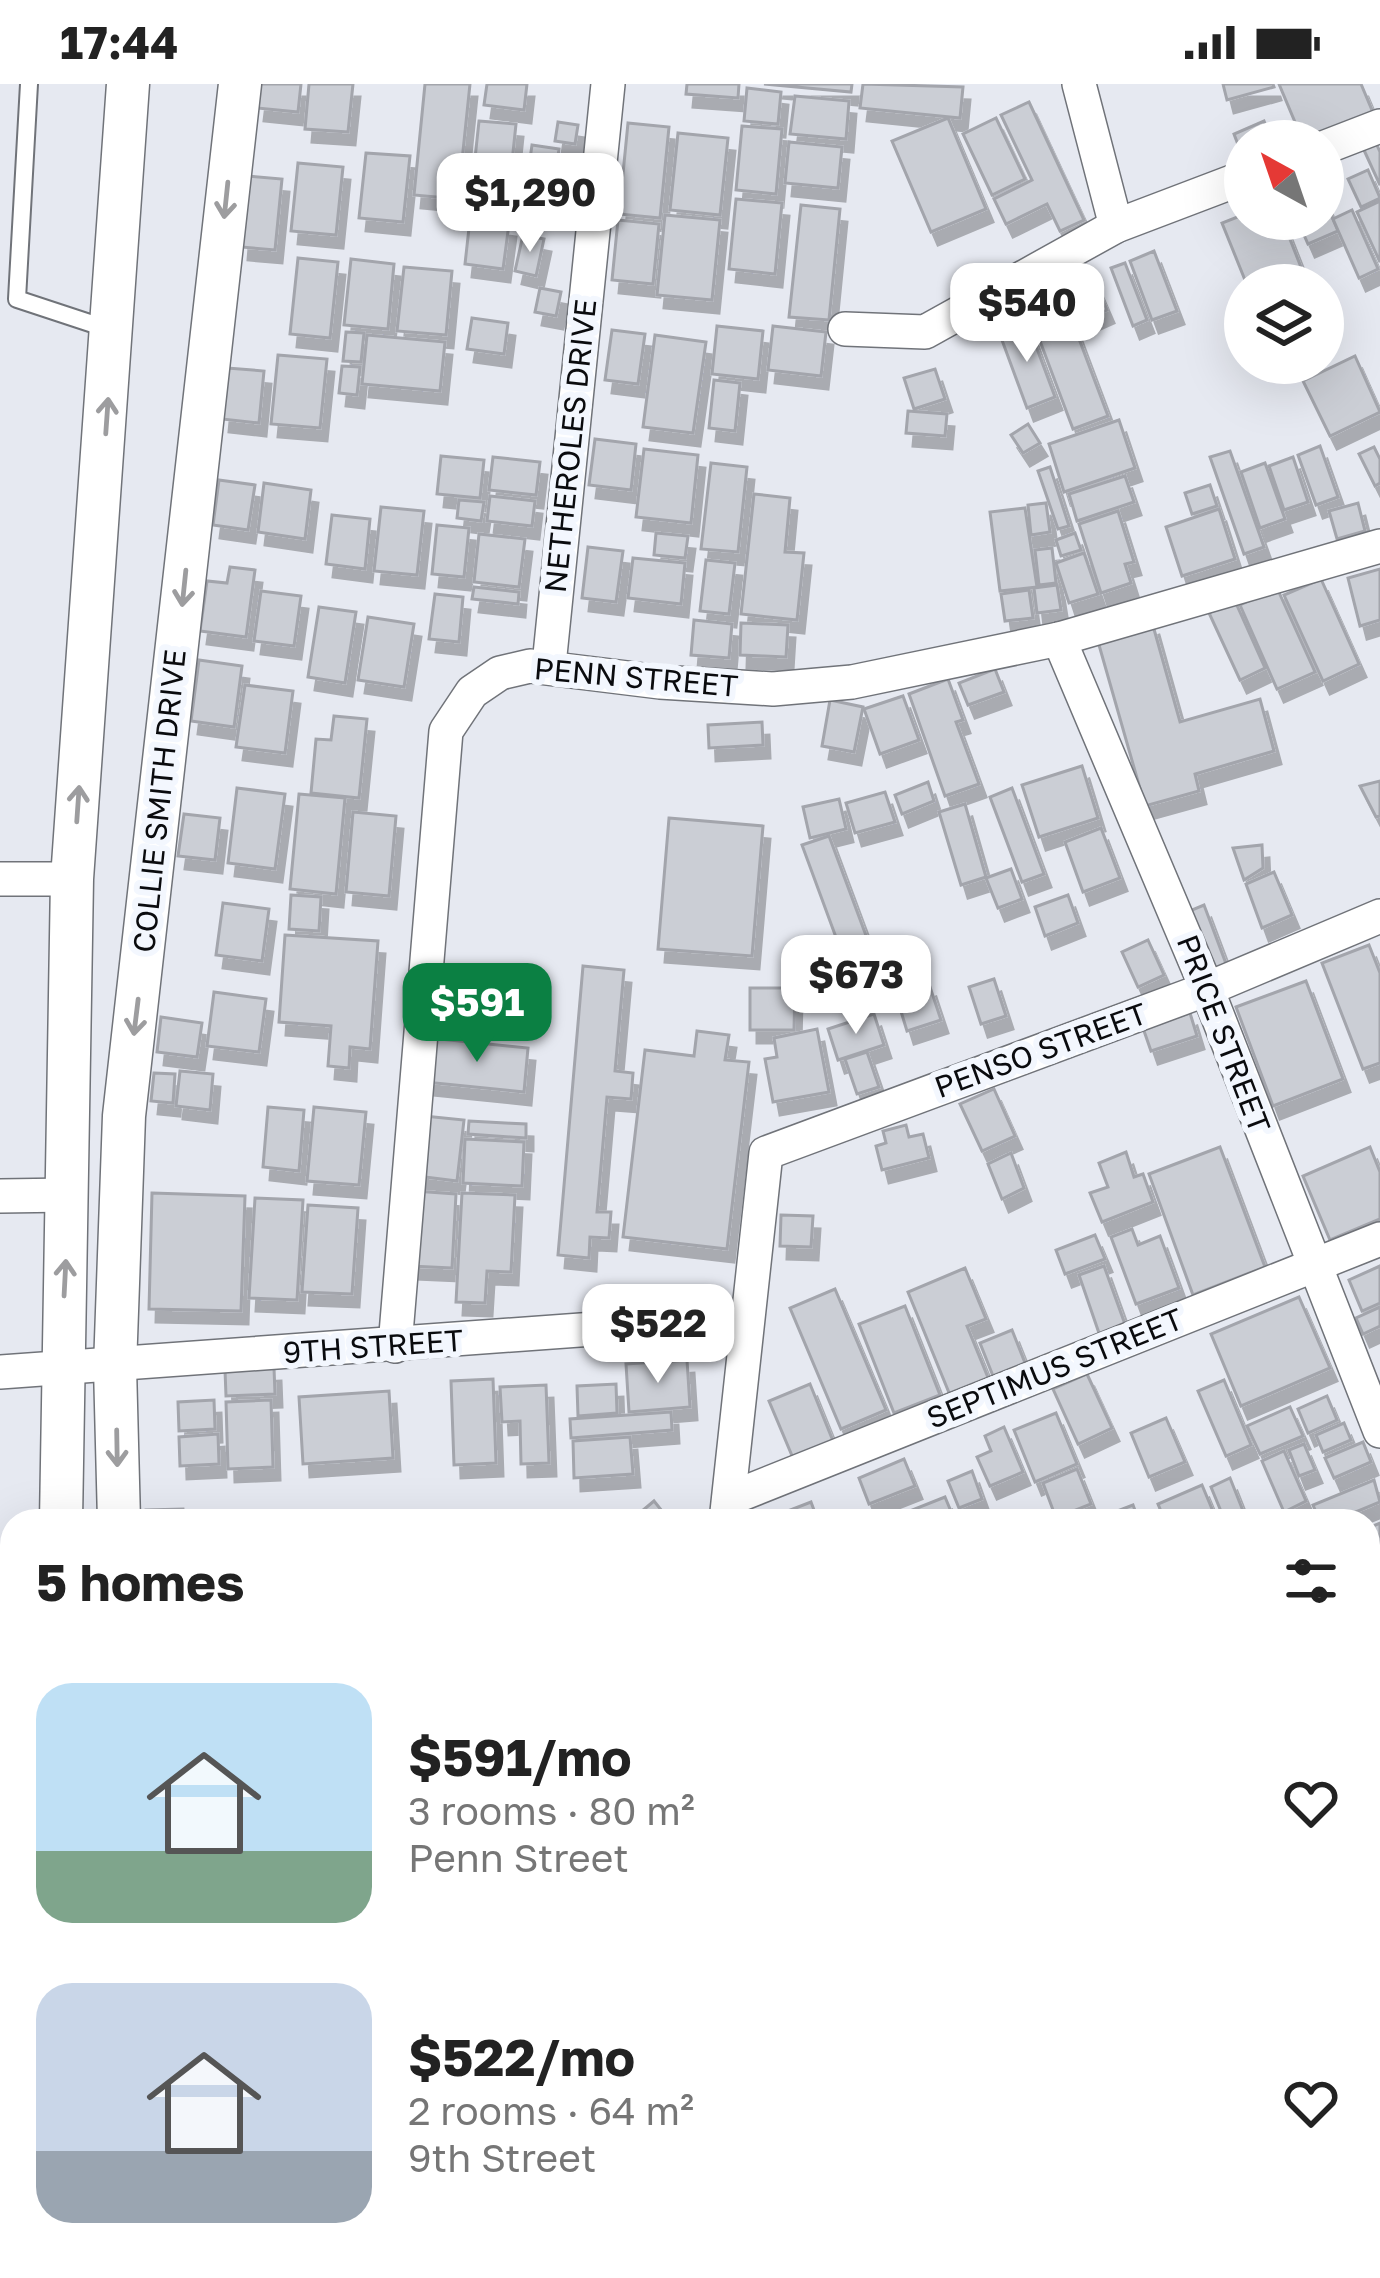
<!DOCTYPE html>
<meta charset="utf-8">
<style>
body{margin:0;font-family:"Golos Text",sans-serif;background:#f2f2f2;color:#222;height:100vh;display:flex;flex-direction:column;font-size:45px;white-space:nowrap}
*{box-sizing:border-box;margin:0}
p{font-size:39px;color:#767676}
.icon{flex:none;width:66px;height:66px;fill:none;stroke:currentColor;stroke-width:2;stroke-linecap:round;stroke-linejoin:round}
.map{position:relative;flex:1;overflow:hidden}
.sheet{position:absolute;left:0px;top:1425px;width:1380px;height:771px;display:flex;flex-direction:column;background:#fff;border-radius:36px 36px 0 0;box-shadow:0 12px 48px #0002}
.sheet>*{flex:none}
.needle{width:78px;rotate:320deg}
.fabs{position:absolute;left:1224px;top:36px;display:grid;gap:24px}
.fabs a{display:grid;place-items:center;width:120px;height:120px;border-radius:50%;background:#fff;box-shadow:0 12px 48px #0002;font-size:60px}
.price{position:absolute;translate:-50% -102px;padding:0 27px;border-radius:24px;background:#fff;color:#222;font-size:39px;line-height:78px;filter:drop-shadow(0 3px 6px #0008)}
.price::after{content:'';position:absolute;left:50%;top:72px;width:36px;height:27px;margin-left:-18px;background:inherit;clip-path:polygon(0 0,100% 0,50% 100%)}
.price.current{background:#0b8043;color:#fff}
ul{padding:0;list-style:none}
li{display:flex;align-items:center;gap:36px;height:300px;padding:0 36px}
li span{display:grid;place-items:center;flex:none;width:336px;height:240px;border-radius:36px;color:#555}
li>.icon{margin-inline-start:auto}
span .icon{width:144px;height:144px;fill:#fffc;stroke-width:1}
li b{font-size:51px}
h2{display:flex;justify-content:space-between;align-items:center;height:144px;padding:0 36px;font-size:51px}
.status{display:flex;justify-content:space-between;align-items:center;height:84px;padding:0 60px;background:#fff;direction:ltr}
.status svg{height:33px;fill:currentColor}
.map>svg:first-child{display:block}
.building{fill:#cbced5;stroke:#a3a5ac;stroke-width:3;filter:url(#shadow)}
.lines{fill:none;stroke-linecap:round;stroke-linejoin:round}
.service-casing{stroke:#707379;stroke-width:20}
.minor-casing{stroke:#707379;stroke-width:36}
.tertiary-casing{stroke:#707379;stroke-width:45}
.service{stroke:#fff;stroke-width:16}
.minor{stroke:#fff;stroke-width:33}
.tertiary{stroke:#fff;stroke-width:42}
.oneway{stroke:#9d9d9f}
.labels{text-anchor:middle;stroke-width:12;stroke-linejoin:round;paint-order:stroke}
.street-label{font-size:30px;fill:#0a0b0e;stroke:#f3f7fe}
</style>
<div class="status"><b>17:44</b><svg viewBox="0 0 49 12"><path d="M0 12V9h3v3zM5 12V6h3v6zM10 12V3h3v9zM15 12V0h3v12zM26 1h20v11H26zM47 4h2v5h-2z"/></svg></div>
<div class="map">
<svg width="1380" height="2194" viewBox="0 0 1380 2194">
<defs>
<filter id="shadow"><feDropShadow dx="7" dy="13" stdDeviation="0" flood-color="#0004"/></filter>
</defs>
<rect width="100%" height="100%" fill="#e6e9f1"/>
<g class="building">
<path d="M260,0H301L298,28L257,24Z"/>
<path d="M309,0H353L348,48L305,45Z"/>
<path d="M425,0H470L458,115L414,111Z"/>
<path d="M487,0H527L524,26L484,21Z"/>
<path d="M687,0H739L738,14L686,10Z"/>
<path d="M764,0H852L851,8Z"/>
<path d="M863,0L963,3L960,34L860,24Z"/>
<path d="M1223,0H1273L1274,3L1227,16Z"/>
<path d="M1279,0H1361L1374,31L1303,57Z"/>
<path d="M747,4L781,8L778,40L744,37Z"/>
<path d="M795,12L849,17L846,55L790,50Z"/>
<path d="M1029,18L1084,136L1060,147L1047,120L1006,140L994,115L1032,96L1001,31Z"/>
<path d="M948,34L986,125L931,148L892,57Z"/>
<path d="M996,34L1025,95L992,111L963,50Z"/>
<path d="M479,37L516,40L510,97L473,93Z"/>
<path d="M1264,37L1272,57H1245V79L1234,50Z"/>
<path d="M558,38L578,41L575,60L555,57Z"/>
<path d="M628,39L669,43L660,134L619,130Z"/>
<path d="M742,42L782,45L776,110L736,106Z"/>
<path d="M678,49L728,54L720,131L670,126Z"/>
<path d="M789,58L842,63L838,104L785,99Z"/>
<path d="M1376,59L1380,68V101L1363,64Z"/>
<path d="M532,61L559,65L554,100L527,96Z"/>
<path d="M366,69L410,72L403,138L359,134Z"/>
<path d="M298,79L343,83L336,151L291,147Z"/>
<path d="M1368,86L1380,114L1361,123L1348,95Z"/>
<path d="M247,92L282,95L275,166L241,163Z"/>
<path d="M736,115L782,119L775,190L729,185Z"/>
<path d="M1380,117V178L1357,128Z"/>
<path d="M1326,119L1338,147L1308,160L1297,135H1323Z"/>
<path d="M801,121L840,125L829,236L789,233Z"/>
<path d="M1352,126L1378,185L1359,194L1333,135Z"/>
<path d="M1245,130V135H1282L1308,201H1247L1222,139Z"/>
<path d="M665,131L720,136L712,216L657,211Z"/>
<path d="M470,135L509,140L503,185L465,180Z"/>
<path d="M618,136L659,140L653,200L612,196Z"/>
<path d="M523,151L544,155L536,192L515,187Z"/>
<path d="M1154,167L1177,227L1152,236L1130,177Z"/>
<path d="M298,174L338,178L330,254L290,250Z"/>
<path d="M351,175L394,180L388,245L344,241Z"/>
<path d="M1125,179L1147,236L1133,242L1111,184Z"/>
<path d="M404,183L452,187L446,251L397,247Z"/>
<path d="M1090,187L1107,226L1080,238L1063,198Z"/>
<path d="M540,204L561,208L556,232L535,228Z"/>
<path d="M1052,206L1059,226L1067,223L1108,332L1073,345L1025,217Z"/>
<path d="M472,234L508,239L504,270L467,265Z"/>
<path d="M1027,238L1055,313L1027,324L999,248Z"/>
<path d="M717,242L763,247L758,295L712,290Z"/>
<path d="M773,242L826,248L821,292L768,286Z"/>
<path d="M612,246L645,250L638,300L605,296Z"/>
<path d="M346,248L364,249L361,278L343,277Z"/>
<path d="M367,251L445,258L440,307L362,300Z"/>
<path d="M655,251L706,258L693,349L643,343Z"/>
<path d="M278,271L327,275L320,344L271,340Z"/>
<path d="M1355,272L1380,328L1330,352L1303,297Z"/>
<path d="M342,282L360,283L357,311L339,309Z"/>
<path d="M227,284L264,287L259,339L222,335Z"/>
<path d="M935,285L945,315L914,325L904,294Z"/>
<path d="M714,296L740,299L735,347L709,344Z"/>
<path d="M908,327L947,330L945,352L906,349Z"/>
<path d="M1119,336L1135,384L1064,408L1049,360Z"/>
<path d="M1028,340L1040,359L1023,369L1011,351Z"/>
<path d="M595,355L636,360L631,406L589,401Z"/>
<path d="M1320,362L1338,413L1316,421L1298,371Z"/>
<path d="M1374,363L1380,375V399L1375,402L1359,370Z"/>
<path d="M644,365L698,371L691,439L636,433Z"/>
<path d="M1230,367L1264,463L1244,470L1210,373Z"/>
<path d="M441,372L484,376L480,414L437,410Z"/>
<path d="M493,373L540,378L536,411L489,406Z"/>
<path d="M1293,373L1308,418L1284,426L1269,382Z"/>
<path d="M711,379L747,383L738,468L701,465Z"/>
<path d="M1265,379L1285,435L1260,444L1241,388Z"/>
<path d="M1050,383L1069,442L1058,445L1038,387Z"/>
<path d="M1125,392L1134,418L1077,437L1069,410Z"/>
<path d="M219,396L255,401L248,446L213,441Z"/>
<path d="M264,399L311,406L305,455L258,448Z"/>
<path d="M1210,401L1217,422L1192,430L1185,409Z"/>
<path d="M754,410L790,414L785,468L804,469L797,536L741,530Z"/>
<path d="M490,412L535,417L532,442L487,437Z"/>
<path d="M459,416L484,418L481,437L457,434Z"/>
<path d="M1046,419L1050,448L1031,451L1028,421Z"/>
<path d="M1358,419L1365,447L1337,455L1329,427Z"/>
<path d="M381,423L424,427L417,491L374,487Z"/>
<path d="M1025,424L1037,503L1000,507L990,428Z"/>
<path d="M1219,425L1235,475L1182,492L1166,443Z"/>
<path d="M1118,427L1134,478L1125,480L1131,499L1101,509L1079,440Z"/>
<path d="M332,431L370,435L365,485L326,480Z"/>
<path d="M437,441L469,444L464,493L432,490Z"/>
<path d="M656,449L688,452L685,474L654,471Z"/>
<path d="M1075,449L1081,466L1061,472L1056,456Z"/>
<path d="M479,450L525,455L519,503L474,498Z"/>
<path d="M588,463L623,467L616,518L582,514Z"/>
<path d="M1052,464L1056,499L1039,501L1035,466Z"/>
<path d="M1084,469L1098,510L1069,519L1056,479Z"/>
<path d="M633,474L685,479L681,520L628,514Z"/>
<path d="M706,476L735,479L729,530L700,527Z"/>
<path d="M230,483L255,486L246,553L200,547L207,497L227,499Z"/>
<path d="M1380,485V536L1360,542L1348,494Z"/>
<path d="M1321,495L1359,580L1323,597L1284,511Z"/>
<path d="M1057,501L1061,526L1037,529L1034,504Z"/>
<path d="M474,503L519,508L518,520L472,515Z"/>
<path d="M1277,504L1315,588L1277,605L1240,521Z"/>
<path d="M1029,506L1033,534L1005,537L1001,510Z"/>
<path d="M261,507L301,512L294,562L254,557Z"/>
<path d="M435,510L463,513L459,558L429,555Z"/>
<path d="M1235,517L1265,584L1240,596L1209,529Z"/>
<path d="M319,523L356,528L345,599L308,593Z"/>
<path d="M368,533L414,540L404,603L358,596Z"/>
<path d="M694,536L732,540L729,574L691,571Z"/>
<path d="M1152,538L1180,638L1260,615L1274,667L1195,690L1199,707L1145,722L1097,554Z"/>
<path d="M741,539L788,541L786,573L740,571Z"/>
<path d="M199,576L242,582L234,643L191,637Z"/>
<path d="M995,585L1004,608L968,621L959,599Z"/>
<path d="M948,595L963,636L956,638L979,700L945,712L909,610Z"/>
<path d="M245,601L293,607L285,669L236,663Z"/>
<path d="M903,612L919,656L880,670L864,625Z"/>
<path d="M830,616L863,623L854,668L822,662Z"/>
<path d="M334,632L367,635L359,714L311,709L316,655L331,656Z"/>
<path d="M762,638L763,661L709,664L708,641Z"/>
<path d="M1082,682L1098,734L1039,753L1022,701Z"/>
<path d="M1380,697V732L1376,733L1360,702Z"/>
<path d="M928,698L934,717L902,730L895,711Z"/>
<path d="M237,704L285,710L275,785L228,779Z"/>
<path d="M1012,704L1044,790L1022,798L990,713Z"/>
<path d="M885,708L895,738L855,749L846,719Z"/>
<path d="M299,710L345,714L336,810L290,805Z"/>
<path d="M839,715L846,745L810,754L803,723Z"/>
<path d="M965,720L986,793L961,801L939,728Z"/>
<path d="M353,728L396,732L389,812L346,808Z"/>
<path d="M184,730L220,734L215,776L178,772Z"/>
<path d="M669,734L763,742L752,872L658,865Z"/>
<path d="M1101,744L1120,794L1083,808L1065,758Z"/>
<path d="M829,752L871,865L844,875L802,761Z"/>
<path d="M1262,761L1263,784L1244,796L1233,764Z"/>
<path d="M1011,785L1022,815L998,824L986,794Z"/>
<path d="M1274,788L1292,831L1262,844L1246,800Z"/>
<path d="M291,811L321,813L319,847L289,845Z"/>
<path d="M1068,811L1078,839L1045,852L1035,823Z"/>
<path d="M223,819L269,825L262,877L216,871Z"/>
<path d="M1204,821L1228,885L1207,893L1187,828Z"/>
<path d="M285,851L378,857L370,965L350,963L349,984L328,982L331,942L279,938Z"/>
<path d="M1148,856L1164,891L1138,903L1122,868Z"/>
<path d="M1369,861L1380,889V979L1363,985L1322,879Z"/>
<path d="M583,882L624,886L615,987L633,989L631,1015L607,1013L597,1128H611L609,1154L590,1153L589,1174L558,1171Z"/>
<path d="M994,895L1006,932L981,940L969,903Z"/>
<path d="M1306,897L1343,995L1273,1022L1236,923Z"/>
<path d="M929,900L941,936L907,947L896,911Z"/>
<path d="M750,904H795L794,946H750Z"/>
<path d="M214,908L266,915L259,968L207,962Z"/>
<path d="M1190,929L1197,952L1151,967L1143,944Z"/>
<path d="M874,930L884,961L838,976L828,945Z"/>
<path d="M161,933L202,939L197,973L157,968Z"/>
<path d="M817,945L829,1008L773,1018L765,975L777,973L774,954Z"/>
<path d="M697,947L729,951L725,976L749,978L727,1165L623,1153L645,966L694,972Z"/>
<path d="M430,954L528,964L524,1008L425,998Z"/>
<path d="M867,968L879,1003L857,1010L845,975Z"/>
<path d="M180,987L213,990L210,1026L176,1022Z"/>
<path d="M154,989L175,990L173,1019L151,1017Z"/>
<path d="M994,1005L1015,1052L982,1067L960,1020Z"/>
<path d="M268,1023L304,1026L299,1087L263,1083Z"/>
<path d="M314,1023L366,1028L359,1101L307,1097Z"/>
<path d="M424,1032L464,1036L457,1097L417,1092Z"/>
<path d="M469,1037L526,1040V1054L468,1050Z"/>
<path d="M906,1041L909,1053L923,1050L929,1074L882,1086L876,1062L886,1059L883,1047Z"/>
<path d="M465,1055L524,1058L522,1102L463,1099Z"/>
<path d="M1220,1063L1265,1183L1193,1211L1149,1090Z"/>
<path d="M1370,1063L1380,1088V1135L1330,1156L1303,1092Z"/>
<path d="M1126,1068L1134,1093L1143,1090L1153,1118L1102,1138L1090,1109L1108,1103L1099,1079Z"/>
<path d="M1011,1069L1024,1104L1002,1115L988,1080Z"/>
<path d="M414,1107L456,1110L452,1184L410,1182Z"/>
<path d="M152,1109L245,1112L241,1227L149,1225Z"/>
<path d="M462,1109L515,1111L511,1188L487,1187L485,1219L456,1218Z"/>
<path d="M255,1114L303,1116L297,1216L249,1214Z"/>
<path d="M308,1121L358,1124L352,1210L302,1208Z"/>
<path d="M781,1131L813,1132L811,1163L780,1162Z"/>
<path d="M1132,1145L1138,1161L1160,1152L1179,1204L1136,1220L1111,1153Z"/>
<path d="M1095,1151L1105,1175L1065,1190L1056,1166Z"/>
<path d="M1104,1182L1126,1243L1100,1252L1079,1191Z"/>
<path d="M1380,1182V1219L1362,1227L1349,1196Z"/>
<path d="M965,1184L986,1235L967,1242L991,1301L952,1316L908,1208Z"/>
<path d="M835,1205L886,1326L841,1345L790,1224Z"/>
<path d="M1299,1213L1330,1284L1241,1322L1211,1250Z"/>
<path d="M905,1222L940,1311L894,1329L859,1240Z"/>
<path d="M1380,1223V1242L1363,1250L1356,1234Z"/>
<path d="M1012,1246L1027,1284L995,1297L980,1259Z"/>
<path d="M687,1276L690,1323L629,1328L626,1280Z"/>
<path d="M274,1284L275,1310L226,1312L225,1286Z"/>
<path d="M1087,1290L1112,1344L1078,1360L1053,1305Z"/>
<path d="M493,1295L496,1379L454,1381L451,1297Z"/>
<path d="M1224,1296L1251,1361L1226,1372L1198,1307Z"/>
<path d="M616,1300L617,1329L578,1332L577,1302Z"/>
<path d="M810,1300L833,1357L793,1374L769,1317Z"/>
<path d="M546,1301L549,1379L521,1380L520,1337L502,1338L500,1303Z"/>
<path d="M389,1307L393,1374L303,1380L299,1313Z"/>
<path d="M1327,1312L1337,1336L1308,1349L1298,1325Z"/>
<path d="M214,1316L215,1345L179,1347L178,1318Z"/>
<path d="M271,1316L273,1383L228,1385L226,1318Z"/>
<path d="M1290,1323L1303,1352L1260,1370L1247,1342Z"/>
<path d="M671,1328L672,1346L571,1354L570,1335Z"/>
<path d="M1056,1329L1077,1380L1035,1398L1014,1346Z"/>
<path d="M1166,1334L1185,1378L1149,1393L1131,1349Z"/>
<path d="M1344,1339L1351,1356L1323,1368L1316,1351Z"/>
<path d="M1004,1343L1023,1388L990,1402L977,1373L991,1367L985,1352Z"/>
<path d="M218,1350L219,1380L180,1382L179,1353Z"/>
<path d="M630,1353L633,1390L574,1394L573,1357Z"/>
<path d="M1363,1358L1371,1378L1334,1394L1325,1374Z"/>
<path d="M1304,1360L1315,1386L1299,1392L1289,1366Z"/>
<path d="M1284,1367L1306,1417L1284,1428L1262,1377Z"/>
<path d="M904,1375L915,1402L869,1420L859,1394Z"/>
<path d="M1077,1385L1091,1420L1056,1434L1043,1399Z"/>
<path d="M972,1387L982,1415L959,1424L948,1397Z"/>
<path d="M1230,1394L1247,1437H1225L1211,1403Z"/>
<path d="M1374,1396L1380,1418L1334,1437H1320L1313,1421Z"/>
<path d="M1202,1401L1217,1437H1165L1158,1420Z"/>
<path d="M945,1413L955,1437H899L897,1432Z"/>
<path d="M654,1417L670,1437H630Z"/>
<path d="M811,1418L818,1437H762Z"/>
<path d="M1133,1421L1139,1437H1101L1099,1434Z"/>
<path d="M183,1425L184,1437H146V1426Z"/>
<path d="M1380,1439V1467L1368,1472V1444Z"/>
<path d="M1380,1528V1579L1368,1584V1533Z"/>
<path d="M9,1675L12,1797L0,1798V1676Z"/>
<path d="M1380,1745V1797L1368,1802V1750Z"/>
<path d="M12,2028V2068H5L0,2029Z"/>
<path d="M12,2075V2159L0,2160V2076Z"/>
<path d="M1368,2180L1375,2194H1331L1368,2184Z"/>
<path d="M618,2184H710L711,2194H619Z"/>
<path d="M958,2184H999L1003,2194H963Z"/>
<path d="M1040,2184H1076L1080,2194H1043Z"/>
<path d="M1205,2184H1244L1248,2192L1210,2194Z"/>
</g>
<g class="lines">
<defs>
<path id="service" d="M29,0L17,215L111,246"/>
<g id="minor">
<path d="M1079,0L1116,142"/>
<path d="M1323,64L1380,42"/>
<path d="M845,245L925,248L1116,142L1245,93"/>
<path d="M1059,555L1207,905L1380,1347"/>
<path d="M549,581L608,0"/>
<path d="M0,795H72"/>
<path d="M0,1112L70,1111"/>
<path d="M395,1262L446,647L472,608L500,589L530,582L660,598L773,605L852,598L1059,555L1380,462"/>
<path d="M0,1288L745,1234"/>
<path d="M729,1415L1380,1155"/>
<path d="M726,1437L766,1069L1207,905L1380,832"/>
<path d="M1368,1495L1380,1490"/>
<path d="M1368,1835L1380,1830"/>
<path d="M1368,2167L1380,2162"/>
<path d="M169,2194L269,2184"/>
<path d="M601,2194L603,2184"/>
<path d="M1302,2194L1327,2184"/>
</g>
<g id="tertiary">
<path d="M61,1437L72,795L128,0"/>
<path d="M119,1437L115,1283L124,1032L240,0"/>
<path d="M67,2184V2194"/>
<path d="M134,2184V2194"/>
</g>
</defs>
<use href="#service" class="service-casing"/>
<use href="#minor" class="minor-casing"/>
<use href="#tertiary" class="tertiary-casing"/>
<use href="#service" class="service"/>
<use href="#minor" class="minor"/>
<use href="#tertiary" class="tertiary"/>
</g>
<defs><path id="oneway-shaft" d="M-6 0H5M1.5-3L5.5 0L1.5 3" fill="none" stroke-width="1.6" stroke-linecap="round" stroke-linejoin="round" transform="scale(3)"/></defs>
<g class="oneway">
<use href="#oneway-shaft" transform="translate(226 116) rotate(96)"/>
<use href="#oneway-shaft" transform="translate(107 332) rotate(-86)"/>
<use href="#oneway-shaft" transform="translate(184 504) rotate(96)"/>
<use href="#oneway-shaft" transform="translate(78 720) rotate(-86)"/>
<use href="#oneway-shaft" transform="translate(136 933) rotate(97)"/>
<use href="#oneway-shaft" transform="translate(65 1194) rotate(-87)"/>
<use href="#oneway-shaft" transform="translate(117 1364) rotate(89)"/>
</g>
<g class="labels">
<g class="street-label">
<text transform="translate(571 362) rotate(-84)" y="10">NETHEROLES DRIVE</text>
<text transform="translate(636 594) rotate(5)" y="10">PENN STREET</text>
<text transform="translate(160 717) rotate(-84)" y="10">COLLIE SMITH DRIVE</text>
<text transform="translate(1223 950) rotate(69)" y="10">PRICE STREET</text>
<text transform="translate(1041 967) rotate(-20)" y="10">PENSO STREET</text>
<text transform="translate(373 1263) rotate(-4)" y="10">9TH STREET</text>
<text transform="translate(1055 1285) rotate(-22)" y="10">SEPTIMUS STREET</text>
</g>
</g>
</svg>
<div class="fabs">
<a><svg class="needle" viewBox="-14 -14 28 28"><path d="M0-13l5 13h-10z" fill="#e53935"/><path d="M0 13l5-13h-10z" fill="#767676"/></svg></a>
<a><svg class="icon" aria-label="layers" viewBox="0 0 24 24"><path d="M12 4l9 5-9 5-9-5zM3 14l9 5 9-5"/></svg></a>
</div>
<b class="price" style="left:530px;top:171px">$1,290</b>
<b class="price" style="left:1027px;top:281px">$540</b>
<b class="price" style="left:856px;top:953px">$673</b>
<b class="price current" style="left:477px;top:981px">$591</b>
<b class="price" style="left:658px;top:1302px">$522</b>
<section class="sheet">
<h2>5 homes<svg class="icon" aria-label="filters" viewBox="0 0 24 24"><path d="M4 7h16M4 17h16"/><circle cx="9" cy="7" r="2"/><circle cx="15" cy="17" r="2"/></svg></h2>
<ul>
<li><span style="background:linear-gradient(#bfe0f5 70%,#7fa58c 0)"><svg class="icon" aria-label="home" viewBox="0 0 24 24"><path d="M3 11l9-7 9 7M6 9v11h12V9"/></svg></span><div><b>$591/mo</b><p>3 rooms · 80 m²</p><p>Penn Street</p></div><svg class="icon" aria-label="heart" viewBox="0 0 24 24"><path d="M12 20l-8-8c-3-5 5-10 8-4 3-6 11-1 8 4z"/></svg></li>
<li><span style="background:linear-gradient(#c9d6e8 70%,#9aa5b1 0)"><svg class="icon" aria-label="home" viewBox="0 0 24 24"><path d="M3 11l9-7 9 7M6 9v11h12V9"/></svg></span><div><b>$522/mo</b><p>2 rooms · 64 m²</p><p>9th Street</p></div><svg class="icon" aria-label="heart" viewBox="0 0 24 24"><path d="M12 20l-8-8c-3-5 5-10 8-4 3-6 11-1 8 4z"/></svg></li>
</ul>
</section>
</div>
